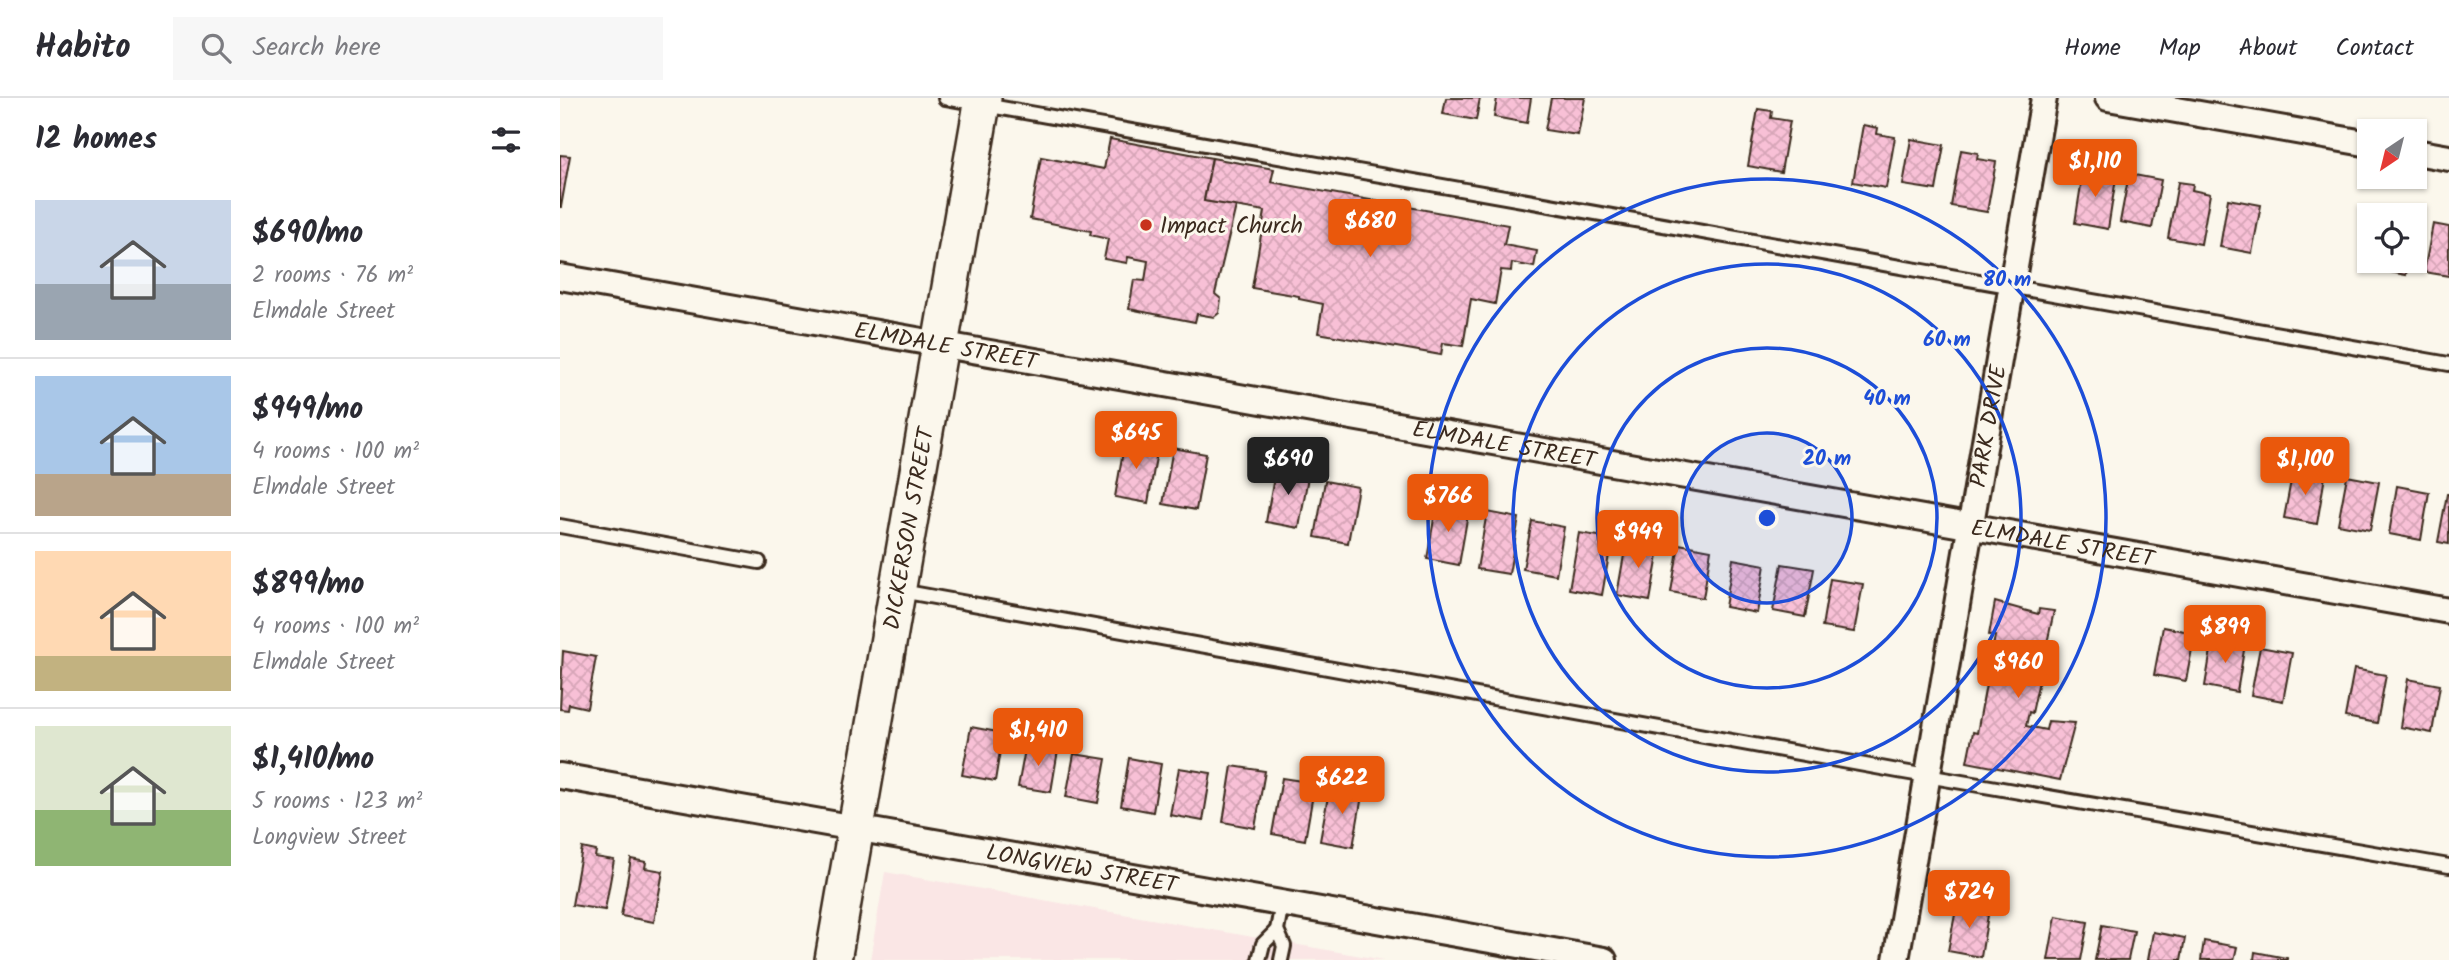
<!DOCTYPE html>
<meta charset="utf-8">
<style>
body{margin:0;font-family:Kalam,sans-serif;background:#f7f7f7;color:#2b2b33;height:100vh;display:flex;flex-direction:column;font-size:26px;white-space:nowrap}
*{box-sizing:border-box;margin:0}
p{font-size:23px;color:#7c7c81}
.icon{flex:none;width:38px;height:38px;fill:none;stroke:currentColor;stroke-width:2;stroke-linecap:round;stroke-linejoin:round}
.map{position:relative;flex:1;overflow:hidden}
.drawer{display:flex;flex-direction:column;background:#fff;width:560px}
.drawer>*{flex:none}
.needle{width:46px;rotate:215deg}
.controls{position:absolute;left:1797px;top:21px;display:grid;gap:14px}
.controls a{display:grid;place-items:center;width:70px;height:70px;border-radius:0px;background:#fff;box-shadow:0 2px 5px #0004;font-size:35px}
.price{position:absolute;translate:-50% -60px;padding:0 16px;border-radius:7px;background:#ea580c;color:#fff;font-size:23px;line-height:46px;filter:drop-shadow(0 2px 4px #0008)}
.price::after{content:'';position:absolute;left:50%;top:42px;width:21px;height:16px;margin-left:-10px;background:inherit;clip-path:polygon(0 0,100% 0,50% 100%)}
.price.current{background:#222;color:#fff}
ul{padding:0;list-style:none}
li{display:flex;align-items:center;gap:21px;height:175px;padding:0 35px}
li+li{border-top:2px solid #e1e1e2}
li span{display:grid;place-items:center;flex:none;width:196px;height:140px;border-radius:0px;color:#555}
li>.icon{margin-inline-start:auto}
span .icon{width:84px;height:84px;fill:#fffc;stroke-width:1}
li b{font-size:30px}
h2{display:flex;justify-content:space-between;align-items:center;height:84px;padding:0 35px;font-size:30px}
header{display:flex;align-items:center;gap:42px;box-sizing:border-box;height:98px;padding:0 35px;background:#fff;border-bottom:2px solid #e1e1e2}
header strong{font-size:33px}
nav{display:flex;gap:38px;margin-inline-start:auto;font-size:24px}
.search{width:490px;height:63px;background:#f7f7f7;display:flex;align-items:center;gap:18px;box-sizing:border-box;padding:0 24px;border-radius:0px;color:#7c7c81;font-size:26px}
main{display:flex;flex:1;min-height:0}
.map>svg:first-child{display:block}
.built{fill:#fae6e5}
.building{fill:url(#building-cross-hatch);stroke:#3b2a1e;stroke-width:2}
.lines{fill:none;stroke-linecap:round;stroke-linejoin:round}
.lane-casing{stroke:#3b2a1e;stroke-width:18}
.street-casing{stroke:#3b2a1e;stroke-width:30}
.secondary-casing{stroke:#3b2a1e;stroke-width:40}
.lane{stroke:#fbf7ec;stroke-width:12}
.street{stroke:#fbf7ec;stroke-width:24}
.secondary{stroke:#fbf7ec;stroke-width:35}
.ring{fill:none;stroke:#1d4ed8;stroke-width:3.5}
.poi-dot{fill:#c8321e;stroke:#fbf7ec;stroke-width:2.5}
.labels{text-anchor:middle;stroke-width:6;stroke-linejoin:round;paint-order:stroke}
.poi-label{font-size:23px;fill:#3b2a1e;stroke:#fbf7ec;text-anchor:start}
.street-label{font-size:23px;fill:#3b2a1e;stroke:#fbf7ec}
.centre{fill:#1d4ed8;stroke:#fbf7ec;stroke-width:3.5}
.ring-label{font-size:21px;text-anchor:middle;font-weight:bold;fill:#1d4ed8;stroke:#fbf7ec;stroke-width:6;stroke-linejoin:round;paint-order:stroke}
</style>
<header>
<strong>Habito</strong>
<div class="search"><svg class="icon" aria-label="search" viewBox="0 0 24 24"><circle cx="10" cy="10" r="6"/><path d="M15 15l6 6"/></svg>Search here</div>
<nav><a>Home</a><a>Map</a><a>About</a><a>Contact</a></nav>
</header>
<main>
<section class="drawer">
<h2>12 homes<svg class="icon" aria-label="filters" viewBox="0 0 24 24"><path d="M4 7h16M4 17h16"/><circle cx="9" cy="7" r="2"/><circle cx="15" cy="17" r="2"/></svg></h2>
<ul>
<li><span style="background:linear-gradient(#c9d6e8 60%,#9aa5b1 0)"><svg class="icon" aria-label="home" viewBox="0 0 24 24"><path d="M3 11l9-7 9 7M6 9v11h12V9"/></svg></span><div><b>$690/mo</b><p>2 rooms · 76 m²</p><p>Elmdale Street</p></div></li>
<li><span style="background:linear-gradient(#a9c7e8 70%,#b9a48a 0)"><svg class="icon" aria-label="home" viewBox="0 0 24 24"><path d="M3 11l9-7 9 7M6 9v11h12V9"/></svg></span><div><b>$949/mo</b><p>4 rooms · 100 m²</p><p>Elmdale Street</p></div></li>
<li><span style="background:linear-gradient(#ffd9b3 75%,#c2b280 0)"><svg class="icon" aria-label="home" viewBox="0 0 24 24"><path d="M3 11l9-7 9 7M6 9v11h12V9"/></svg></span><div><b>$899/mo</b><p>4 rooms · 100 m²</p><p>Elmdale Street</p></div></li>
<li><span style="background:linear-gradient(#dfe7d0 60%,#8fb573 0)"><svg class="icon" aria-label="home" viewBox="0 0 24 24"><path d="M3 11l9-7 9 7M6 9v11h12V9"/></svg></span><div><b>$1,410/mo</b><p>5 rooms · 123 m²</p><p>Longview Street</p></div></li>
</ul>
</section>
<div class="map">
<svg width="1889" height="862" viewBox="0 0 1889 862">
<defs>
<pattern id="building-cross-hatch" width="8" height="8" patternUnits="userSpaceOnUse" patternTransform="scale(1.75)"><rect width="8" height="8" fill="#f8c0d6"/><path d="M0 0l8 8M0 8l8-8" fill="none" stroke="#d6a5b7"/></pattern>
</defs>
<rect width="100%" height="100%" fill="#fbf7ec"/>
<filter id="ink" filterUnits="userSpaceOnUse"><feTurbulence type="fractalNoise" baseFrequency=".0143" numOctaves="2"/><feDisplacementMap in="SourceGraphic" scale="14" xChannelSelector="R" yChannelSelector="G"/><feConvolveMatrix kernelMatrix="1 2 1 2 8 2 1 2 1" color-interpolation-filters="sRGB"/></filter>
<g filter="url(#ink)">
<path class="built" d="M325,774L824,862H310Z"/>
<g class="building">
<path d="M886,0H920L916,22L883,16Z"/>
<path d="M937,0H971L967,25L934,19Z"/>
<path d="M991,0H1025L1018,37L985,32Z"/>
<path d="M1198,11L1212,13L1211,20L1230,23L1221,74L1188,68Z"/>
<path d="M1303,27L1318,30L1317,36L1335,39L1326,90L1293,84Z"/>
<path d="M550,41L652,60L644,103L676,108L655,196L661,201L659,215L654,219L637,216L635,224L569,211L574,182L585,183L588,163L568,159L567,165L544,161L548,141L530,137L531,133L470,121L481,59L544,71Z"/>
<path d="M1351,41L1384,47L1376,92L1343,87Z"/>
<path d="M1401,52L1418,55L1417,61L1436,64L1427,114L1391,108Z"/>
<path d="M0,57L10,58L1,109H0Z"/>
<path d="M652,60L714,71L711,84L948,127L944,147L977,153L974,169L952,165L951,173L941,172L935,206L911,201L903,248L883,245L881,257L758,235L763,206L739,201V198L692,190L705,113L644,103Z"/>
<path d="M1524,68L1539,71L1538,77L1556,80L1548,131L1515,125Z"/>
<path d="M1569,76L1601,82L1592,130L1560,124Z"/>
<path d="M1618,84L1633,86L1632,92L1650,96L1641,146L1608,140Z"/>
<path d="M1668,101L1701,107L1692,155L1660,149Z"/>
<path d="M1873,126L1889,129V178L1864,174Z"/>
<path d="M1815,163H1848L1846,177L1814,171Z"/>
<path d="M565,342L598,348L588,405L555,399Z"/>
<path d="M613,350L646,356L636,412L603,406Z"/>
<path d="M716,368L749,373L739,430L706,424Z"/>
<path d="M1733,372L1765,378L1757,426L1724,420Z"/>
<path d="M1787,378L1819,384L1810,432L1778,426Z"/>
<path d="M765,383L798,389L788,445L755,439Z"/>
<path d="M1837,388L1869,394L1861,442L1829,436Z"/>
<path d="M1887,396H1889V446L1878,444Z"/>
<path d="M877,404L909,410L899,467L867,461Z"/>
<path d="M927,414L959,420L949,476L917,471Z"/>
<path d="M972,423L1004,429L996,477L963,471Z"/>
<path d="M1019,435L1052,440L1042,497L1009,491Z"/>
<path d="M1067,440L1100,446L1090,503L1057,497Z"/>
<path d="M1119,446L1151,452L1143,500L1111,494Z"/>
<path d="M1173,461L1205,467L1197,515L1165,509Z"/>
<path d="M1222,466L1254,471L1245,519L1213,513Z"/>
<path d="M1270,481L1303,486L1294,534L1262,529Z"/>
<path d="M1435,504L1478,516L1479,511L1494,513L1472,615L1469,614L1466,628L1486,632L1488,623L1515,625L1500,682L1407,664L1413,634L1417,635L1435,538L1429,537Z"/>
<path d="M1603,529L1635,535L1626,583L1594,577Z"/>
<path d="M1653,540L1685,546L1677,594L1645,588Z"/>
<path d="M1700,549L1732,555L1723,603L1691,597Z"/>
<path d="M3,553L36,559L27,610L9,606L8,612L0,611Z"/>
<path d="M1794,571L1826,577L1817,625L1785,619Z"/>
<path d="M1848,581L1880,587L1872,635L1840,629Z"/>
<path d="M411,629L443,635L435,683L402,677Z"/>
<path d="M466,646L498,652L491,694L458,689Z"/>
<path d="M514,656L546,661L538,705L506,699Z"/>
<path d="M569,660L601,666L593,714L561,708Z"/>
<path d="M672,668L705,673L695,730L663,724Z"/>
<path d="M619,670L651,675L643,723L610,717Z"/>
<path d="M722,680L755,685L745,742L712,736Z"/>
<path d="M770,687L803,692L793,749L760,743Z"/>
<path d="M22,750L36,753L35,759L54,762L45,812L12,807Z"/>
<path d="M71,761L86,764L85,770L103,773L94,824L61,818Z"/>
<path d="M1397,806L1429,811L1421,859L1388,853Z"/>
<path d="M1496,818L1528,824L1521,862H1488Z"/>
<path d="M1542,827L1574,833L1568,862H1535Z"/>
<path d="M1593,834L1625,840L1621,862H1588Z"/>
<path d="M1644,843L1677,849L1674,862H1641Z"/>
<path d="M1695,854L1727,860V862H1694Z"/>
</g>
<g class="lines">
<defs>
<g id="lane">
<path d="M385,0L1889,266"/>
<path d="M0,428L199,464"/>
<path d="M341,493L1338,673L1889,768"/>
<path d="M699,862L703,846L717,832"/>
<path d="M721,862L724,848L717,832L722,805"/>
</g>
<g id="street">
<path d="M1548,0L1810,46"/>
<path d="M1855,54L1889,60"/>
<path id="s1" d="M0,179L1889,513"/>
<path id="s2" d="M0,678L1044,862"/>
<path id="s3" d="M1336,862L1484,0"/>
</g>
<g id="secondary">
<path id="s4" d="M273,862L423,0"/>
</g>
</defs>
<use href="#lane" class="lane-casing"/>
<use href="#street" class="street-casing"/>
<use href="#secondary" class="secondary-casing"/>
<use href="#lane" class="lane"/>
<use href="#street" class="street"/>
<use href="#secondary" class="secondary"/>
</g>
</g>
<circle cx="1207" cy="420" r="85" fill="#1d4ed8" fill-opacity=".12"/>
<g class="ring">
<circle cx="1207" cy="420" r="85"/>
<circle cx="1207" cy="420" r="170"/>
<circle cx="1207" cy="420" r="254"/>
<circle cx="1207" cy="420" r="339"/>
</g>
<circle class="poi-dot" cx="586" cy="127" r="7"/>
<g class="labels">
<g class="poi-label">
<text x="600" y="135">Impact Church</text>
</g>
<g class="street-label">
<text dy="8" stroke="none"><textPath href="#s1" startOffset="392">ELMDALE STREET</textPath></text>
<text dy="8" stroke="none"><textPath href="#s3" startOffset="542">PARK DRIVE</textPath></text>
<text dy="8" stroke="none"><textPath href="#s1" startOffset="959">ELMDALE STREET</textPath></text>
<text dy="8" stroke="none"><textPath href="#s4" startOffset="438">DICKERSON STREET</textPath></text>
<text dy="8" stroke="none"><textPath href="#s1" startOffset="1526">ELMDALE STREET</textPath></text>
<text dy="8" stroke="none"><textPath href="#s2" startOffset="530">LONGVIEW STREET</textPath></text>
</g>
</g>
<circle cx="1207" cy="420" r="10" class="centre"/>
<g class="ring-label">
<text x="1447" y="188">80 m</text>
<text x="1387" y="248">60 m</text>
<text x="1327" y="307">40 m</text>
<text x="1267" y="367">20 m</text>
</g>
</svg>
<div class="controls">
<a><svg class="needle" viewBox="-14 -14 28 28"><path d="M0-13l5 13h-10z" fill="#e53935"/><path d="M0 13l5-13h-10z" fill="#7c7c81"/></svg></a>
<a><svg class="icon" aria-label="locate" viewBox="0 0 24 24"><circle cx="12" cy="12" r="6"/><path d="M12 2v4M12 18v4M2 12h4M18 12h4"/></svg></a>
</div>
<b class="price" style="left:1535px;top:101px">$1,110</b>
<b class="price" style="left:810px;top:161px">$680</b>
<b class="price" style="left:576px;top:373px">$645</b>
<b class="price current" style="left:728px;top:399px">$690</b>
<b class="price" style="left:1745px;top:399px">$1,100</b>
<b class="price" style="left:888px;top:436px">$766</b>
<b class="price" style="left:1078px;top:472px">$949</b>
<b class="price" style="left:1665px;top:567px">$899</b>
<b class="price" style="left:1458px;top:602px">$960</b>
<b class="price" style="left:478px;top:670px">$1,410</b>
<b class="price" style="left:782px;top:718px">$622</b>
<b class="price" style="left:1409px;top:832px">$724</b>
</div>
</main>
